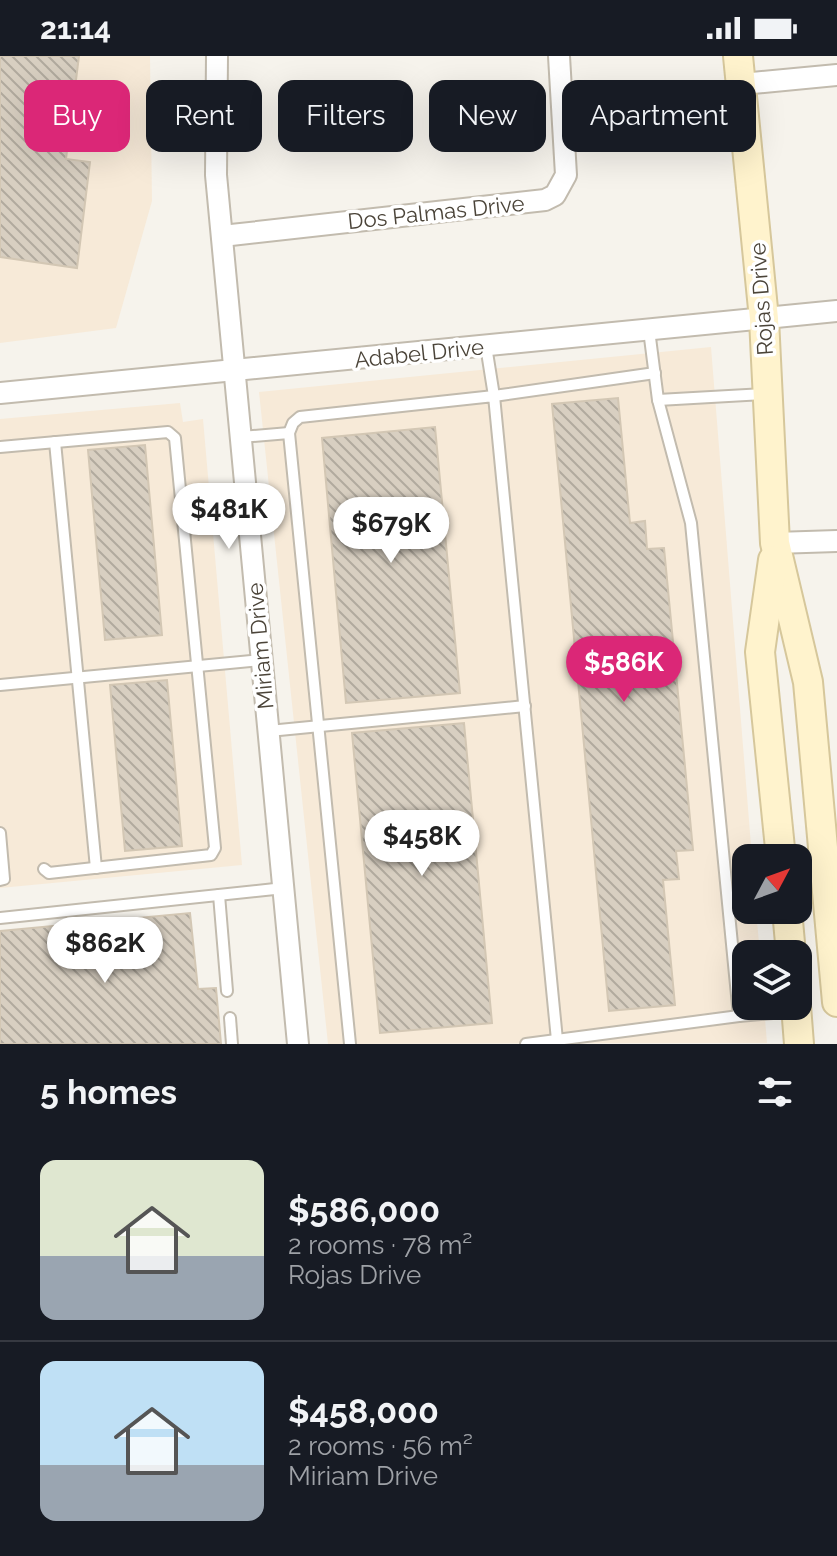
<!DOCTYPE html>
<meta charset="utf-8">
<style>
body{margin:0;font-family:Raleway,sans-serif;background:#242831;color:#f1f3f6;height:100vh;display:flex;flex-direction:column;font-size:30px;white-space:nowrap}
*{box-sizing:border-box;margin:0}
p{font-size:26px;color:#9ea1a6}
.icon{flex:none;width:44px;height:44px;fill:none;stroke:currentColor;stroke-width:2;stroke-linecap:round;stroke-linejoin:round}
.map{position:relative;height:988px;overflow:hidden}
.side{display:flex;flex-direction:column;background:#171b24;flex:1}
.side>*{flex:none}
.banner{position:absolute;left:24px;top:24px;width:790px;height:72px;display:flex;gap:16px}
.needle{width:52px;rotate:49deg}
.buttons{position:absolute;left:732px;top:788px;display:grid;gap:16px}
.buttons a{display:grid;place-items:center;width:80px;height:80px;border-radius:16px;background:#171b24;box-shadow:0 8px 32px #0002;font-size:40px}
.price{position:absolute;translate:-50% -68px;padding:0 18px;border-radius:28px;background:#fff;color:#222;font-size:26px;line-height:52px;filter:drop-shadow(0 2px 4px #0008)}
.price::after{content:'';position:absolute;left:50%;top:48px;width:24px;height:18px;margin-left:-12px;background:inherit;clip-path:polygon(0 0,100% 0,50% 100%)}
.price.on{background:#db2777;color:#fff}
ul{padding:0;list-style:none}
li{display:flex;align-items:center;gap:24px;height:200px;padding:0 40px}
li+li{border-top:2px solid #363941}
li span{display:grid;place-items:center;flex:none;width:224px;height:160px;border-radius:16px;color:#555}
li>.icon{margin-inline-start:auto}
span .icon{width:96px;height:96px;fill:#fffc;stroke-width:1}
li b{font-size:34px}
h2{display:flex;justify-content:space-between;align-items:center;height:96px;padding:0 40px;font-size:34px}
.tag{padding:0 28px;border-radius:16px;background:#171b24;box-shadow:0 8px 32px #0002;font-size:28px;line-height:72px}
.tag.on{background:#db2777;color:#fff}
.status{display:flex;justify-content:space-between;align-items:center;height:56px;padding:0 40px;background:#171b24;direction:ltr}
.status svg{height:22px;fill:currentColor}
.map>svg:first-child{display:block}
.commercial{fill:#f7ead8}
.building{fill:url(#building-back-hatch);stroke:#d3c7b4;stroke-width:2}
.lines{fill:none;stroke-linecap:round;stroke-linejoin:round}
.service-casing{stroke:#c2bbae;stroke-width:14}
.minor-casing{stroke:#c2bbae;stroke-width:24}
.secondary-casing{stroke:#d6c79b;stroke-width:32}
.service{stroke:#fff;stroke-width:10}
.minor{stroke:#fff;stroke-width:20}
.secondary{stroke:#fff3cd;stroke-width:28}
.labels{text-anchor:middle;stroke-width:7;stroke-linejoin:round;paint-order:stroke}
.street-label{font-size:22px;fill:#4b4439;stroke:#fff}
</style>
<div class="status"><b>21:14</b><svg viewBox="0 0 49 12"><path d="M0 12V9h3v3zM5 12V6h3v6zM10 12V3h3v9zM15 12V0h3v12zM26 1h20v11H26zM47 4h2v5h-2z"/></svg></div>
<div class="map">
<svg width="837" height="988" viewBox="0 0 837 988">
<defs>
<pattern id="building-back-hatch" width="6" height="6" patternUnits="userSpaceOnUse" patternTransform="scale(2)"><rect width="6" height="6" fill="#d8cfc1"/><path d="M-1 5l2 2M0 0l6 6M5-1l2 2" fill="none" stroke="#b1aa9e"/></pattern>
</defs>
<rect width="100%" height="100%" fill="#f6f3ec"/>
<g class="commercial">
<path d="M0,0H150L152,145L116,272L0,287Z"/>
<path d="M711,291L752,802H746V854H756L760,898H746V950H764L767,987L328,988L259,336Z"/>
<path d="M180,347L183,366L203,363L242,809L0,832V363Z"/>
</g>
<g class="building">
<path d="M0,0H79L66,103L90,106L77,212L0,201Z"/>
<path d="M618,342L630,467L645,465L647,493L664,492L693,794L676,795L679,823L663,824L675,949L609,955L552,348Z"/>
<path d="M435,371L460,637L346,647L322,382Z"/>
<path d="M145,389L162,579L105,584L88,394Z"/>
<path d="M167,624L182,790L125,795L110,629Z"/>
<path d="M464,667L492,967L380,977L352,677Z"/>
<path d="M190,857L198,933L216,932L221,988H0V875Z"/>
</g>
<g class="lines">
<defs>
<g id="service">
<path d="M649,274L658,344L691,467L739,960L796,955"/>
<path d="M486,290L494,340L655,317"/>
<path d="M658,344L765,338"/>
<path d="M241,381L289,377"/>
<path d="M55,386L96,812"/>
<path d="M0,391L168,376L175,382L215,792L211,799L49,817L44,813"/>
<path d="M0,629L262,604"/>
<path d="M269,675L525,650"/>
<path d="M0,777L4,823L0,824"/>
<path d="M219,839L227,935"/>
<path d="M0,862L284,832"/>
<path d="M230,962L232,988"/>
<path d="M350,988L289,377L293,367L300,361L494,340L557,984"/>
<path d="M526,988L739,960"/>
</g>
<g id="minor">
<path d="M217,0L216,119L298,988"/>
<path d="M742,28L837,19"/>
<path d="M222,180L545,144L555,139L566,119L559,0"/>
<path d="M0,337L837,255"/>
<path d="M775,487L837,485"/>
</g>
<g id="secondary">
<path d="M738,0L764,263L775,487L808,626L837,946"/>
<path d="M773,504L760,596L781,802"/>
<path d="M787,854L791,898"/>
<path d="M796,950L799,988"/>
</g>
</defs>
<use href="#service" class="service-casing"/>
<use href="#minor" class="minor-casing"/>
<use href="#secondary" class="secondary-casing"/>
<use href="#service" class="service"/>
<use href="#minor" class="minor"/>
<use href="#secondary" class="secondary"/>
</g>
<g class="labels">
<g class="street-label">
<text transform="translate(436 156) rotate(-6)" y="8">Dos Palmas Drive</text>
<text transform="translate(761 243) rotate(-94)" y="8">Rojas Drive</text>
<text transform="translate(419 297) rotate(-6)" y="8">Adabel Drive</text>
<text transform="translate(260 590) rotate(-95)" y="8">Miriam Drive</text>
</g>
</g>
</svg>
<div class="buttons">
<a><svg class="needle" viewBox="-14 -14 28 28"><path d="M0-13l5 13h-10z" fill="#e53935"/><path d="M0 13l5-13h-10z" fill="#9ea1a6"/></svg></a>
<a><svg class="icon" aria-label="layers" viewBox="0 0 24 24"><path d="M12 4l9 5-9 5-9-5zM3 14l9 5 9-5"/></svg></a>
</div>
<b class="price" style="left:229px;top:495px">$481K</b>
<b class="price" style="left:391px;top:509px">$679K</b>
<b class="price on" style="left:624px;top:648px">$586K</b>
<b class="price" style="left:422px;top:822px">$458K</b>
<b class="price" style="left:105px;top:929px">$862K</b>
<div class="banner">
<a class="tag on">Buy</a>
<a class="tag">Rent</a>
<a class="tag">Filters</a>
<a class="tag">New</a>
<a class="tag">Apartment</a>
</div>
</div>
<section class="side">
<h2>5 homes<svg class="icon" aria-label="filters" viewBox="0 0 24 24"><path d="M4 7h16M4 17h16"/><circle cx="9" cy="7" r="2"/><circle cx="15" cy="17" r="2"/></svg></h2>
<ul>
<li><span style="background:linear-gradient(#dfe7d0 60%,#9aa5b1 0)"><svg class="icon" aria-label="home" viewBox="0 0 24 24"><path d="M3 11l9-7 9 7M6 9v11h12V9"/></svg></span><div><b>$586,000</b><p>2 rooms · 78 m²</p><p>Rojas Drive</p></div></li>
<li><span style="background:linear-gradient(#bfe0f5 65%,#9aa5b1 0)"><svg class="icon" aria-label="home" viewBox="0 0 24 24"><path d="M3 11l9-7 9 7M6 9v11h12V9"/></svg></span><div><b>$458,000</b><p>2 rooms · 56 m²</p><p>Miriam Drive</p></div></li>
</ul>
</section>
